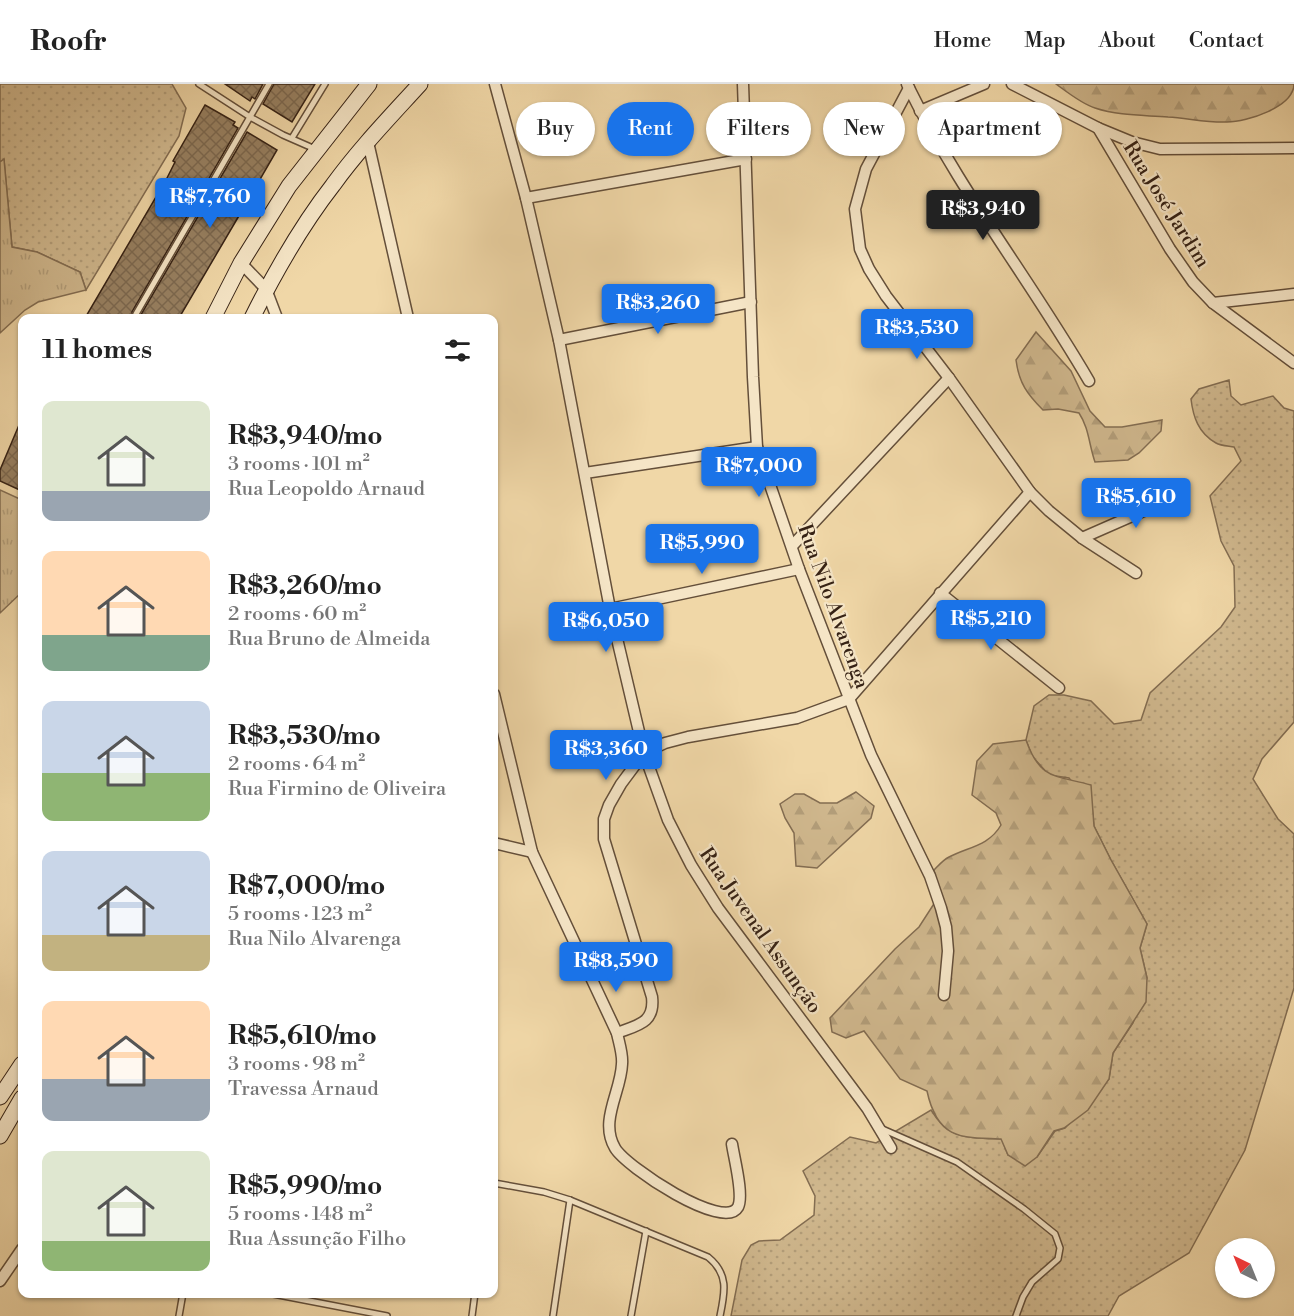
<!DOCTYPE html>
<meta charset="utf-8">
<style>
body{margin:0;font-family:"Libre Bodoni",serif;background:#f6f6f6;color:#222;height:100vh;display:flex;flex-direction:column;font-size:22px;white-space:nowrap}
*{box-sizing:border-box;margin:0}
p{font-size:20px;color:#767676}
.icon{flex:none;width:33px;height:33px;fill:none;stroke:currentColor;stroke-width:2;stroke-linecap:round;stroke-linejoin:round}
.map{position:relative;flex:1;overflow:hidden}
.panel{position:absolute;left:18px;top:230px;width:480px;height:984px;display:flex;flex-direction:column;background:#fff;border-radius:12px;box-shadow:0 2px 4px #0004}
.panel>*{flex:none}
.guide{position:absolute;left:516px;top:18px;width:570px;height:54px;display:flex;gap:12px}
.needle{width:39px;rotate:317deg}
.buttons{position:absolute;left:1215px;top:1154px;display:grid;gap:12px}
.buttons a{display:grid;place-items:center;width:60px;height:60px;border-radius:50%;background:#fff;box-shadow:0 2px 4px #0004;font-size:30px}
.price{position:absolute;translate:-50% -51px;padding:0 14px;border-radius:6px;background:#1a73e8;color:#fff;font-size:20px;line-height:39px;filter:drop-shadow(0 2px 3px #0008)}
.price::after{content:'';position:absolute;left:50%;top:36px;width:18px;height:14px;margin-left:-9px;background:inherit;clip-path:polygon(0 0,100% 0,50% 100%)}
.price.on{background:#222;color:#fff}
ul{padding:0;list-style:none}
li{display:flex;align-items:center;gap:18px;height:150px;padding:0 24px}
li span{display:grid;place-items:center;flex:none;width:168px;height:120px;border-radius:12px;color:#555}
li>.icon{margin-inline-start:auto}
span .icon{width:72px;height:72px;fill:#fffc;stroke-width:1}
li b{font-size:26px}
h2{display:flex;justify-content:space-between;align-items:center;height:72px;padding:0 24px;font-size:26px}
.chip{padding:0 21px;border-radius:27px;background:#fff;box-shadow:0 2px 4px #0004;font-size:21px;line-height:54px}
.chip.on{background:#1a73e8;color:#fff}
header{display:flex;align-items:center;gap:36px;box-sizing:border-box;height:84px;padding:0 30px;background:#fff;border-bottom:2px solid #e0e0e0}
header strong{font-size:28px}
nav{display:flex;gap:33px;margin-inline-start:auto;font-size:21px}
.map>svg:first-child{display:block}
.grass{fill:url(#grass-dots);stroke:#836d52;stroke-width:1.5}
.forest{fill:url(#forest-firs);stroke:#836d52;stroke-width:1.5}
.park{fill:url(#park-tufts);stroke:#836d52;stroke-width:1.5}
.building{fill:url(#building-cross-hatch);stroke:#362215;stroke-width:1.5}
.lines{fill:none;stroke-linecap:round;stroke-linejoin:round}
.lane-casing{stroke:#644f3a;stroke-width:8}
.street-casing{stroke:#644f3a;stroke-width:13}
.secondary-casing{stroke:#362215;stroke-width:17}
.lane{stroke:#f5e5c6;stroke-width:5}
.street{stroke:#f5e5c6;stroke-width:10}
.secondary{stroke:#f5e5c6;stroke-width:15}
.labels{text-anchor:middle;stroke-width:4.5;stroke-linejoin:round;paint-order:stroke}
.street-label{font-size:20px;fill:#362215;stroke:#f5e5c6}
</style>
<header>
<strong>Roofr</strong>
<nav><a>Home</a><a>Map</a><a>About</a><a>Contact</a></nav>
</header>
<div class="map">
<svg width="1294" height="1232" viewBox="0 0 1294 1232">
<defs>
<pattern id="grass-dots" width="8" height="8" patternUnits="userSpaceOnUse" patternTransform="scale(1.5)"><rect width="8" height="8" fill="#d0b88e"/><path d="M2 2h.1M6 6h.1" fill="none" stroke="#b39e7a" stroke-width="1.8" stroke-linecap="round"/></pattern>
<pattern id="forest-firs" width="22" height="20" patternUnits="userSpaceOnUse" patternTransform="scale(1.5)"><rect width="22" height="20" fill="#d0b88e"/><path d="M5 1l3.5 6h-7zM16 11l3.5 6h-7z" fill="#b39e7a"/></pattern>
<pattern id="park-tufts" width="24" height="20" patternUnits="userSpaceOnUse" patternTransform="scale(1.5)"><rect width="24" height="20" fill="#d0b88e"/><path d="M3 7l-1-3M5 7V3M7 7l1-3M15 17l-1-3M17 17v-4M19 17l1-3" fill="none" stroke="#b39e7a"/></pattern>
<pattern id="building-cross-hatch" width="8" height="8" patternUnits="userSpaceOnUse" patternTransform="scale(1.5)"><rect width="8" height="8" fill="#978061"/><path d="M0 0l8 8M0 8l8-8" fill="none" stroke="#7c684f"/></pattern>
</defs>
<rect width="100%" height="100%" fill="#f0d7a7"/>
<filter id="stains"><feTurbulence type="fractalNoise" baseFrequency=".00333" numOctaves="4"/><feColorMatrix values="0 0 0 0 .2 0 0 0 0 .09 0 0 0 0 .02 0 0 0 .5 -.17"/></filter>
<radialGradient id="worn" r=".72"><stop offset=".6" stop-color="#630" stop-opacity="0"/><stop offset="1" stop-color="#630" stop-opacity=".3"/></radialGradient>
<g class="grass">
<path d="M0,0H172L186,24L179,52L86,206L80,188L37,168L12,163L4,76L0,78Z"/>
<path d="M1229,296L1231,312L1241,321L1273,312L1284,324L1294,327V638L1262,675L1253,695L1278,735L1294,750V904L1245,1066L1189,1169L1119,1212L1108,1232H731L742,1176L751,1161L759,1157L780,1156L814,1131L815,1112L803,1087L850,1053L876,1059L931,1026C949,1056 970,1054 1002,1055L1008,1071L1037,1073L1055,1047L1065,1044L1109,995L1113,969L1133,939L1147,894L1140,864L1147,840L1111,776L1094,742L1092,723L1069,694L1049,691L1032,672L1026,656L1034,622L1049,611H1064L1091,617L1114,640L1141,636L1150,609L1221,543L1235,523L1234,482L1221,457L1210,412L1241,377L1234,363C1229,362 1221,362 1216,359C1198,349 1193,332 1191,315L1199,305Z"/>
</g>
<g class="forest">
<path d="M1056,0H1294C1294,23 1247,38 1227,38C1208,39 1187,34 1168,33C1143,31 1119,32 1095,24C1082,20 1067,8 1056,0Z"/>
<path d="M1036,248L1071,287L1090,327L1105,343H1122L1162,336L1161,347L1139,369L1128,376L1095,378C1089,361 1089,344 1079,329L1058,325L1043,326C1027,310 1019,299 1016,276Z"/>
<path d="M1026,656C1040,696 1055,691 1091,701L1094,742L1111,776L1147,840L1140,864L1147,894L1146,918L1113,969L1109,995L1088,1026L1064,1044L1054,1047L1037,1073L1025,1082L1008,1071L1001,1055C959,1054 937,1054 927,1007L900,995L864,947L846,954L832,948L830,934L895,865L919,843L939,812L934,786C938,782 943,776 949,773C968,763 989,762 1001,741L996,729L972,711L977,677L993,660Z"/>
<path d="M856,708L874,722L871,734L817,784L796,782L794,749L785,734L780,720L795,710H804L820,719H837Z"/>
</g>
<g class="park">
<path d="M4,75L12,163L37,168L80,188L86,206L38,218L25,226L0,249V78Z"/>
<path d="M0,406L22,416V508L0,529Z"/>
</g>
<g class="building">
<path d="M225,0H263L255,15L252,13L250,17Z"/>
<path d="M274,0H315L292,38L263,20Z"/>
<path d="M205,21L235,38L233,41L238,44L132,228L133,234H85L166,96L175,78L173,77Z"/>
<path d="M247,48L277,66L240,130L179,234H139Z"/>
<path d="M22,334V407L0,397V386Z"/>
</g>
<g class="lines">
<defs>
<g id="lane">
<path d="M199,0L250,33L283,51L315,65"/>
<path d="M292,54L325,0"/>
<path d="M136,230L269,0"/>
<path d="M880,1044L957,1078L1024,1125L1055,1150L1060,1164L1058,1175L1032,1198L1023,1213L1016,1232"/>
<path d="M494,1099L544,1108L570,1116L708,1173C729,1190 725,1208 720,1232"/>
<path d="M268,1209L387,1232"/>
<path d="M179,1232L183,1209"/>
<path d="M472,1232L475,1209"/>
<path d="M553,1232L570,1116"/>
<path d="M631,1232L646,1147"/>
</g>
<g id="street">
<path d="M495,0L526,114L559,256L610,525L644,669L668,736L691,781L718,824L867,1024L891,1064"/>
<path d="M743,0L753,293L757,363L799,485L871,671L930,792L941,824L946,843L948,867L944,911"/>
<path d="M907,0C958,105 1031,197 1089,297"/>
<path d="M1012,0L1098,44L1132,58L1160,65L1294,64"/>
<path d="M909,4L866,85L855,125L860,165L869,185L886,212L949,294L1030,408L1049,427L1082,454L1136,489"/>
<path d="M920,27L984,0"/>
<path d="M1098,44L1170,165L1193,198L1213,219L1294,279"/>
<path d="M368,58L408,234"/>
<path d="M526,114L746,75"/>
<path d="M241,179L266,205L277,234"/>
<path d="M1213,219L1294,210"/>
<path d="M559,256L751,218"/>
<path d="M585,389L757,363"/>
<path d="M1082,454L1180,411"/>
<path d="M792,462L949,294"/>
<path d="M940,509L1059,604"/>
<path d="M610,525L799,485"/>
<path d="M494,610L532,768L617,949C619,959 623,970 622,980C621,1008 599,1037 615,1064C626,1083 724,1148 738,1123C744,1111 734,1074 732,1060"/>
<path d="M494,759L532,768"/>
<path d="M617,949C638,941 655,939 652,913L604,755V735L609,721L621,700L644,669L665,659L688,653L797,634L849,615L1030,408"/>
<path d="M0,1197L22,1165"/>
</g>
<g id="secondary">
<path d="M213,234L241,179L289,102L369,0"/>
<path d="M252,234C275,188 301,142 333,101C359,65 390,33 420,0"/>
<path d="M0,1013L22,980"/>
<path d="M0,1052L22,1014"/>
</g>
</defs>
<use href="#lane" class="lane-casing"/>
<use href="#street" class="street-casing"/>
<use href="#secondary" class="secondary-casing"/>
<use href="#lane" class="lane"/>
<use href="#street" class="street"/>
<use href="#secondary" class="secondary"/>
</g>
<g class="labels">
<g class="street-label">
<text transform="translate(1167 120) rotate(58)" y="7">Rua José Jardim</text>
<text transform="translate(834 522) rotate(70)" y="7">Rua Nilo Alvarenga</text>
<text transform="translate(761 846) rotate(55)" y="7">Rua Juvenal Assunção</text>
</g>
</g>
<rect width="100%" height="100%" filter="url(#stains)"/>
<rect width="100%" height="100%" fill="url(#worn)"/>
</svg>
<div class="buttons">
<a><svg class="needle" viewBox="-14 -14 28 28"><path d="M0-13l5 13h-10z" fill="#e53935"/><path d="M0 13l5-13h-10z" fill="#767676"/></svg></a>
</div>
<b class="price" style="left:210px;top:145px">R$7,760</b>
<b class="price on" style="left:983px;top:157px">R$3,940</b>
<b class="price" style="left:658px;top:251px">R$3,260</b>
<b class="price" style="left:917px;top:276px">R$3,530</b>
<b class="price" style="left:759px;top:414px">R$7,000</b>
<b class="price" style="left:1136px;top:445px">R$5,610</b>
<b class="price" style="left:702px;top:491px">R$5,990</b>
<b class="price" style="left:991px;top:567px">R$5,210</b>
<b class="price" style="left:606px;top:569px">R$6,050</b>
<b class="price" style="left:606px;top:697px">R$3,360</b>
<b class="price" style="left:616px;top:909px">R$8,590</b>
<div class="guide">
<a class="chip">Buy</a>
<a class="chip on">Rent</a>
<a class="chip">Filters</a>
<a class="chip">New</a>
<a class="chip">Apartment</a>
</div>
<section class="panel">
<h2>11 homes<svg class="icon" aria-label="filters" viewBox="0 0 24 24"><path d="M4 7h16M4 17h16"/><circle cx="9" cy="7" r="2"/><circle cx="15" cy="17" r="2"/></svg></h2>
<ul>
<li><span style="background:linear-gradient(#dfe7d0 75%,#9aa5b1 0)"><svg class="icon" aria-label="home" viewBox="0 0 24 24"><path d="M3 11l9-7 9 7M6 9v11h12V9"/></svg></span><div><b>R$3,940/mo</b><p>3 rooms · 101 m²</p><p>Rua Leopoldo Arnaud</p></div></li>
<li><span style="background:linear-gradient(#ffd9b3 70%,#7fa58c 0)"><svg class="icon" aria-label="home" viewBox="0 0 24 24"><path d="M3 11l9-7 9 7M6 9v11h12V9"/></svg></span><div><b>R$3,260/mo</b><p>2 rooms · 60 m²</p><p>Rua Bruno de Almeida</p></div></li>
<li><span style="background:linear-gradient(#c9d6e8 60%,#8fb573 0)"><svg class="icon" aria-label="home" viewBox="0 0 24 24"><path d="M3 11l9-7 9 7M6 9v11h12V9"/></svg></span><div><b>R$3,530/mo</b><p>2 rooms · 64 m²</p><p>Rua Firmino de Oliveira</p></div></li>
<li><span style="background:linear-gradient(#c9d6e8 70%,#c2b280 0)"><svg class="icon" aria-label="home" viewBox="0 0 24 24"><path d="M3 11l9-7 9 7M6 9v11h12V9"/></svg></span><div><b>R$7,000/mo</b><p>5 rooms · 123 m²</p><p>Rua Nilo Alvarenga</p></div></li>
<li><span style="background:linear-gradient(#ffd9b3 65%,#9aa5b1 0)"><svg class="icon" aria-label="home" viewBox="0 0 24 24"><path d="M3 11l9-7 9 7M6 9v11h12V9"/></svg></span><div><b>R$5,610/mo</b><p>3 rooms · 98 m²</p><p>Travessa Arnaud</p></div></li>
<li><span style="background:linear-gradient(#dfe7d0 75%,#8fb573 0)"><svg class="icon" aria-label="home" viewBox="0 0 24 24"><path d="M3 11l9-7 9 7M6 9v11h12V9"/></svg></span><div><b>R$5,990/mo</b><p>5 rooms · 148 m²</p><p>Rua Assunção Filho</p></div></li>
</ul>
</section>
</div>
